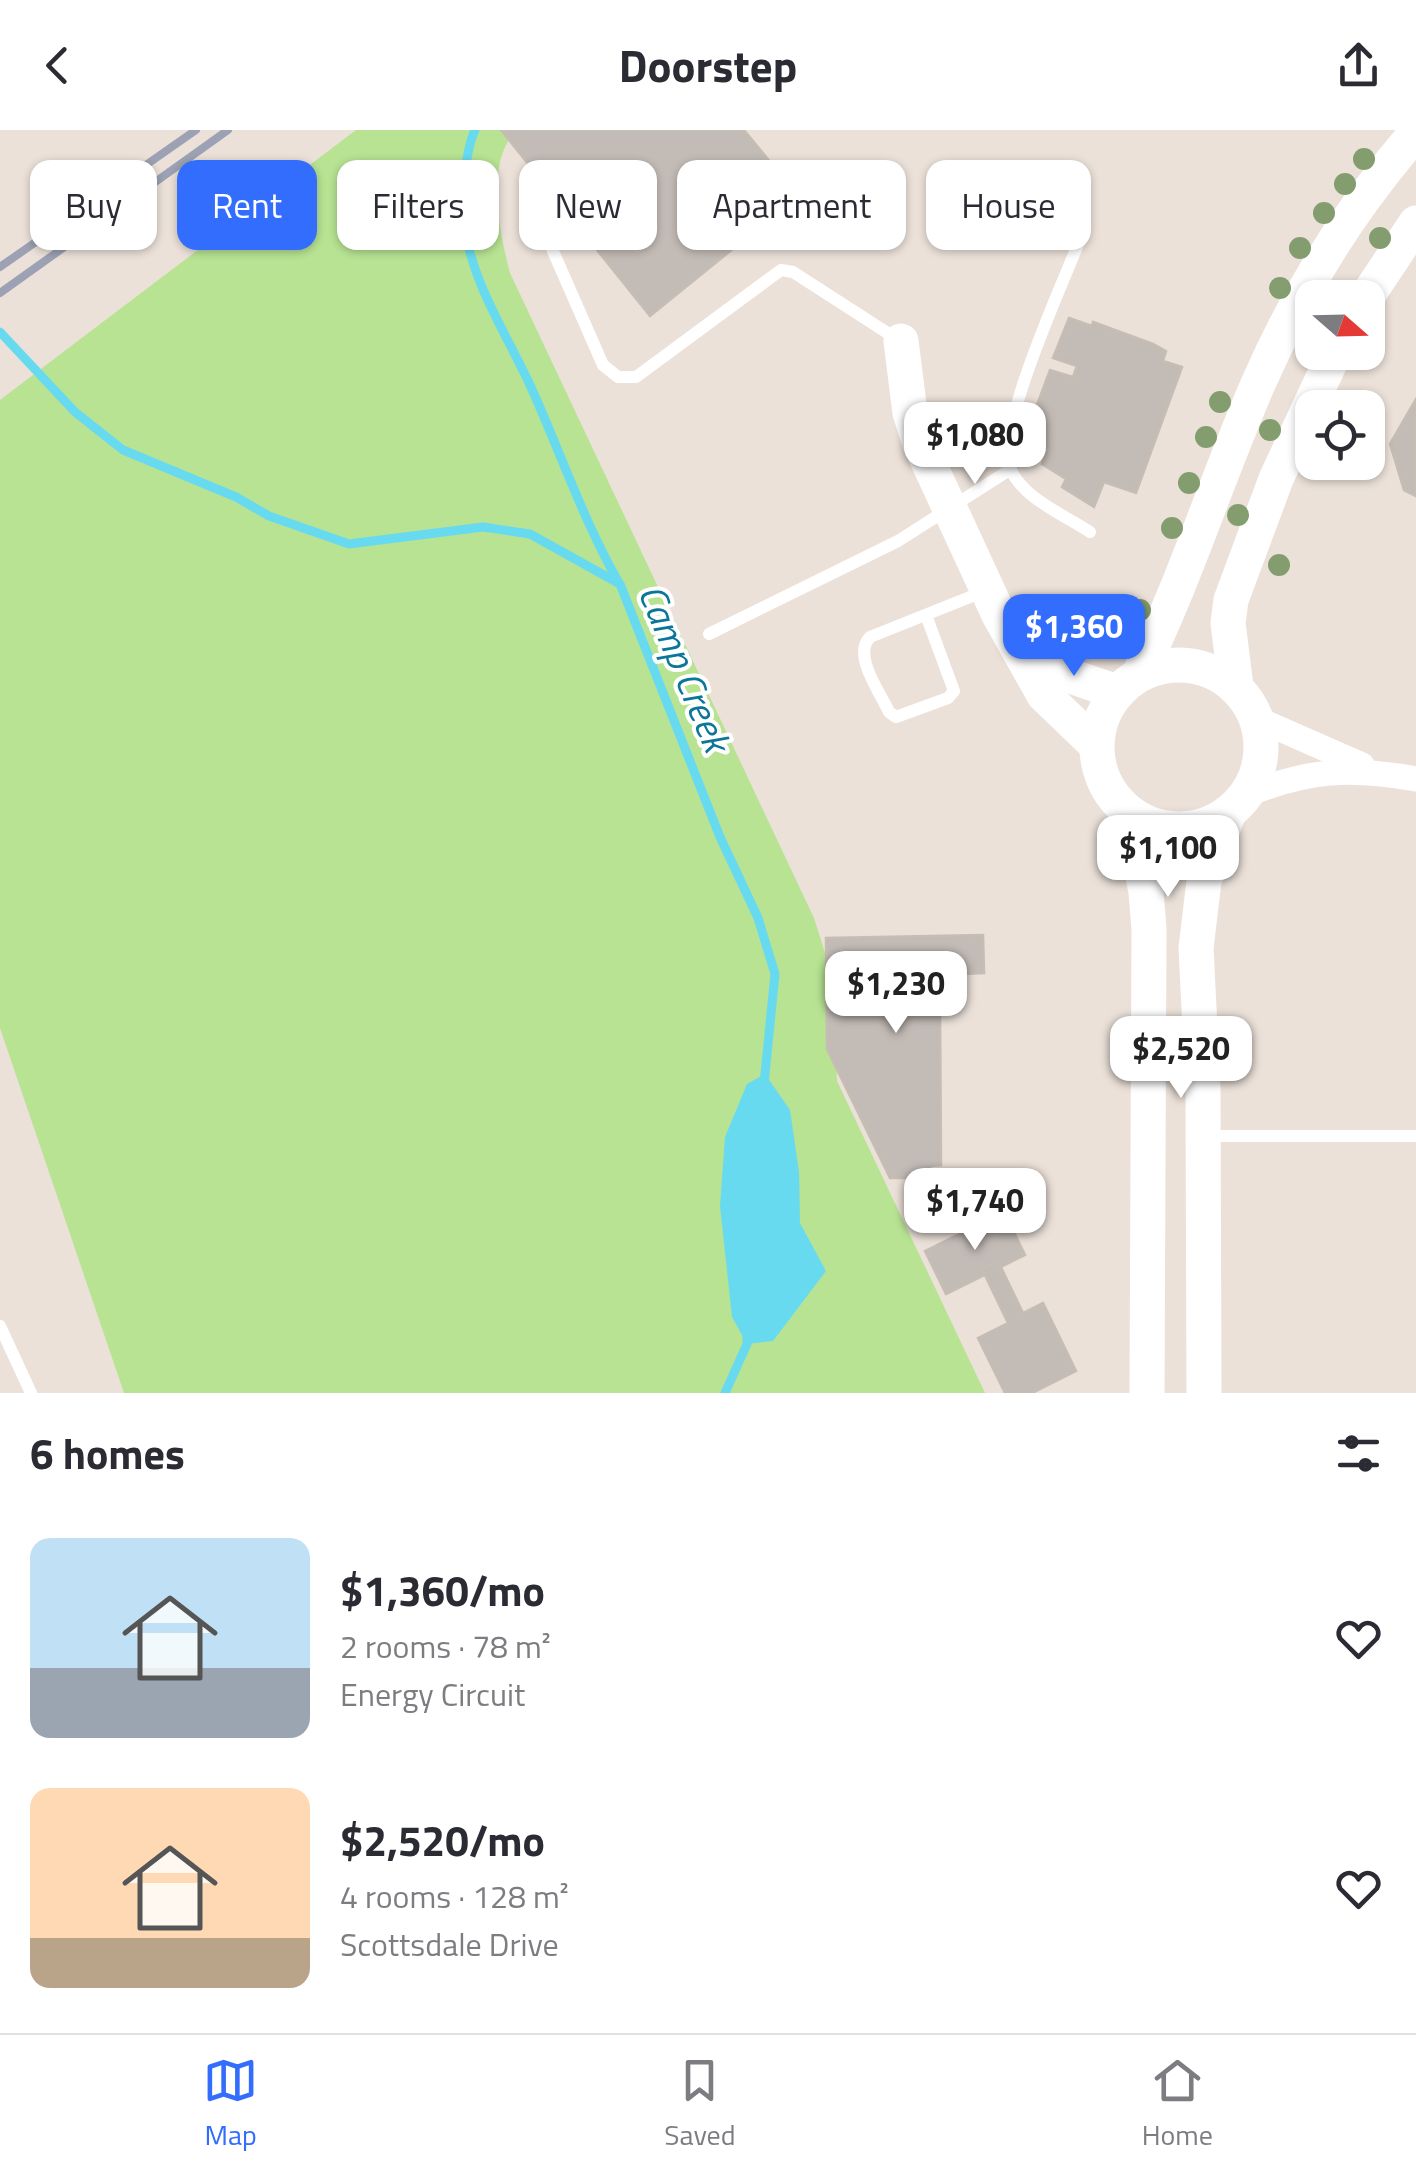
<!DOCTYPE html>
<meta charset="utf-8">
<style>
body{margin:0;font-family:"Titillium Web",sans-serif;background:#f2f2f3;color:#2b2b33;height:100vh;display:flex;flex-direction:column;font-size:38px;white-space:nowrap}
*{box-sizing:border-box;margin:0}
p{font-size:32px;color:#7c7c81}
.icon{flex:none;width:55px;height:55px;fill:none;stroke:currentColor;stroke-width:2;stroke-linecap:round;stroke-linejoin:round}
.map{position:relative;height:1263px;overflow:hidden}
.side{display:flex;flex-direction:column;background:#fff;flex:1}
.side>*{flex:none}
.guide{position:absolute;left:30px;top:30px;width:1358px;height:90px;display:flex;gap:20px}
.needle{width:65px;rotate:110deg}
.controls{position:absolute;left:1295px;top:150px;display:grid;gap:20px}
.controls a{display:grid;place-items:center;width:90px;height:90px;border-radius:20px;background:#fff;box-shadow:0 2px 8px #0004;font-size:50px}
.price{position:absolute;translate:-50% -85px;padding:0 22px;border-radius:20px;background:#fff;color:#222;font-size:32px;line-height:65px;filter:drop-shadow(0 2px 5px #0008)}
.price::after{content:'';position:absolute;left:50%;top:60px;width:30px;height:22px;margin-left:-15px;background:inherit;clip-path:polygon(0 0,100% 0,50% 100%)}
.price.on{background:#336dfd;color:#fff}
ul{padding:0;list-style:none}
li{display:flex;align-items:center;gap:30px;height:250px;padding:0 30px}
li span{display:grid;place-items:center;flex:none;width:280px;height:200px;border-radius:20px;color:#555}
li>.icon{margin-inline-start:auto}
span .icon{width:120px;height:120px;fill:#fffc;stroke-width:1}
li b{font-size:42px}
h2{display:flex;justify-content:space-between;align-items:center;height:120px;padding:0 30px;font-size:42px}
.tag{padding:0 35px;border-radius:20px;background:#fff;box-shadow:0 2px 8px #0004;font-size:35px;line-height:90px}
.tag.on{background:#336dfd;color:#fff}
header{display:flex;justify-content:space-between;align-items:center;height:130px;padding:0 30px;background:#fff;font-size:45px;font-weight:700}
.tabs{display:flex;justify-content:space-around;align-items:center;height:140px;border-top:2px solid #e1e1e2;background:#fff;font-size:28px;color:#7c7c81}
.tabs a{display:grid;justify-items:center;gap:5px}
.tabs .on{color:#336dfd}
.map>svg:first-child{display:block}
.green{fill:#b7e393}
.water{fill:#68daf0}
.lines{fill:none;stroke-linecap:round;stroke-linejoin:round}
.stream{stroke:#68daf0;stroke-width:9}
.building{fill:#c3bbb6;stroke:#c6bdb3;stroke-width:2.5}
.lane{stroke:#fff;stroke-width:12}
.street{stroke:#fff;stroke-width:25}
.secondary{stroke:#fff;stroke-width:35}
.rail{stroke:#9ca1b3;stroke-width:8}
.tree{fill:#849d6f}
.labels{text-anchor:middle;stroke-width:8;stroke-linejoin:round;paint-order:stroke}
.water-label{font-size:38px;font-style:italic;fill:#0a7699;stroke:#fff}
</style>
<header><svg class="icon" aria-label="back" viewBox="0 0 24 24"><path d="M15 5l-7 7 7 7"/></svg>Doorstep<svg class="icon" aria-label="share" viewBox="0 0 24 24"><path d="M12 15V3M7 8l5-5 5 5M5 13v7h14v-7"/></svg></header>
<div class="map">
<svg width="1416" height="1263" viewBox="0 0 1416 1263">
<rect width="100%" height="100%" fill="#ebe1d9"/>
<path class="green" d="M356,0H517C484,31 500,105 510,143L814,788L833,848L837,951L985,1263H124L0,898V270Z"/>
<path class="water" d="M765,944L790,980L799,1042L800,1093L826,1141L773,1211L747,1214L732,1187L720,1076L725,1007L747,954Z"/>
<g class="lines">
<g class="stream">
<path d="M475,0C465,21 462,67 464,91C470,150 506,203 530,255C560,321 583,390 619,453"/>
<path d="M0,202L75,282L123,320L236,367L269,386L349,414L483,397L530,404L620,454L720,707L758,788L775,844L764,954"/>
<path d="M725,1263L747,1214V1203"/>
</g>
</g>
<g class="building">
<path d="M501,0H744L798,66L650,186Z"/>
<path d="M1069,188L1092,196L1093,192L1153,214L1166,221L1163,231L1182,237L1136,363L1104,352L1094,377L1062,357L1066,349L1042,334L1048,319L1024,310L1050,240L1073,247L1077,236L1053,228Z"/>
<path d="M1416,269V366L1404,360L1390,314Z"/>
<path d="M983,805L984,843L962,844L961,866L940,868L941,1035L930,1036L931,1048H890L827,919L826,808Z"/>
<path d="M1004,1082L1025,1125L946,1164L925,1121Z"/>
<path d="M998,1131L1023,1183L1043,1173L1076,1241L1032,1263H1005L978,1208L1008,1193L982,1139Z"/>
</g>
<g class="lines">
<g class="lane">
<path d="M1083,102C1066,147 994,299 1011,340C1023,368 1066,386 1090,402"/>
<path d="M549,112L603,235L618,247H636L781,140L793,142L900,211"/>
<path d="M926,485L954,561L948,568L896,587L889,582C880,562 852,525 870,507L985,461"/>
<path d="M709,504L898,411L1011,339"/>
<path d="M1205,1006H1416"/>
<path d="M0,1196L31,1263"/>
</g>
<g class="street">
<path d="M1257,589L1362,635"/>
<path d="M1246,665C1307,640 1351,637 1416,649"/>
</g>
<g class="secondary">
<path d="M1366,168L1416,93"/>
<path d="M901,211L910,283L920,314L999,485L1044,565L1096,615"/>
<path d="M1020,516L1062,543L1117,562"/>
<circle cx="1179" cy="617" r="82"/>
<path d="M1139,544C1185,451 1216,350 1258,254C1297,165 1351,77 1416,3"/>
<path d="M1236,557L1228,493L1231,470L1276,349L1335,222"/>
<path d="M1131,685L1146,762L1149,799L1147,1263"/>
<path d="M1204,1263L1203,958L1196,818L1204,751L1228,684"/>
</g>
<g class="rail">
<path d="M0,137L196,0"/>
<path d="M0,163L228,0"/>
</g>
</g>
<g class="tree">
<circle cx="1364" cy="29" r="11"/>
<circle cx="1345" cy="54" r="11"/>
<circle cx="1324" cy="83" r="11"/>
<circle cx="1380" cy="108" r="11"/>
<circle cx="1300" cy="118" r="11"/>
<circle cx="1280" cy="158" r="11"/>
<circle cx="1220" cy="272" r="11"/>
<circle cx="1270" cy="300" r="11"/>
<circle cx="1206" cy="307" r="11"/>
<circle cx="1189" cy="353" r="11"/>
<circle cx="1238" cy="385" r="11"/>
<circle cx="1172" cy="398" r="11"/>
<circle cx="1279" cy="435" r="11"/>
<circle cx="1140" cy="480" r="11"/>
</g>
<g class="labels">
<g class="water-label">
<text transform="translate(684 538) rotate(67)" y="13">Camp Creek</text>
</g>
</g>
</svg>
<div class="controls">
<a><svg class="needle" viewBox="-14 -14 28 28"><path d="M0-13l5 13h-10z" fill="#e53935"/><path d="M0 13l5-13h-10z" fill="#7c7c81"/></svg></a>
<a><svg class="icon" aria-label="locate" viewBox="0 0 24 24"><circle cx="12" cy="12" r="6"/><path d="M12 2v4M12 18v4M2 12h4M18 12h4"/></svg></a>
</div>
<b class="price" style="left:975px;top:357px">$1,080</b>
<b class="price on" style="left:1074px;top:549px">$1,360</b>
<b class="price" style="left:1168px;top:770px">$1,100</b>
<b class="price" style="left:896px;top:906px">$1,230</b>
<b class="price" style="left:1181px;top:971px">$2,520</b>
<b class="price" style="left:975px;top:1123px">$1,740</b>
<div class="guide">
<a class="tag">Buy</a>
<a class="tag on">Rent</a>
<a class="tag">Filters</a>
<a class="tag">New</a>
<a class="tag">Apartment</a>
<a class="tag">House</a>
</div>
</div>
<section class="side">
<h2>6 homes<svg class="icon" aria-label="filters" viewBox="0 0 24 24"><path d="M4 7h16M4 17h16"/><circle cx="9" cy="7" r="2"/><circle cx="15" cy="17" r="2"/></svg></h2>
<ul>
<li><span style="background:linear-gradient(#bfe0f5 65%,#9aa5b1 0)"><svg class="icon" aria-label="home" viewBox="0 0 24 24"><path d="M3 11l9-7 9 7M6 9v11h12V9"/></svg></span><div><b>$1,360/mo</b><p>2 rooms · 78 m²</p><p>Energy Circuit</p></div><svg class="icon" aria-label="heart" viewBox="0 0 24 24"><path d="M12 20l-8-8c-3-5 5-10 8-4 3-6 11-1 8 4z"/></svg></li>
<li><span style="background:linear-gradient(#ffd9b3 75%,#b9a48a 0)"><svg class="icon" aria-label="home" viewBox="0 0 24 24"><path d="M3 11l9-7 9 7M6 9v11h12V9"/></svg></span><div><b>$2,520/mo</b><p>4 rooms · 128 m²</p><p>Scottsdale Drive</p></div><svg class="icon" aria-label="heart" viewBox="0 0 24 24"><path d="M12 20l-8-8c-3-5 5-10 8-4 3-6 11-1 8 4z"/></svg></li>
</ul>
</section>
<nav class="tabs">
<a class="on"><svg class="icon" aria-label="map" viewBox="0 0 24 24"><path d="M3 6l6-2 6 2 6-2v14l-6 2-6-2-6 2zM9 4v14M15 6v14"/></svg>Map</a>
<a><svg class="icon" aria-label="saved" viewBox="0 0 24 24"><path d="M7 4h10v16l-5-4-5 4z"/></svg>Saved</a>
<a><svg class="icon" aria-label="home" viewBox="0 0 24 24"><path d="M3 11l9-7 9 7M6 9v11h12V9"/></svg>Home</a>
</nav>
